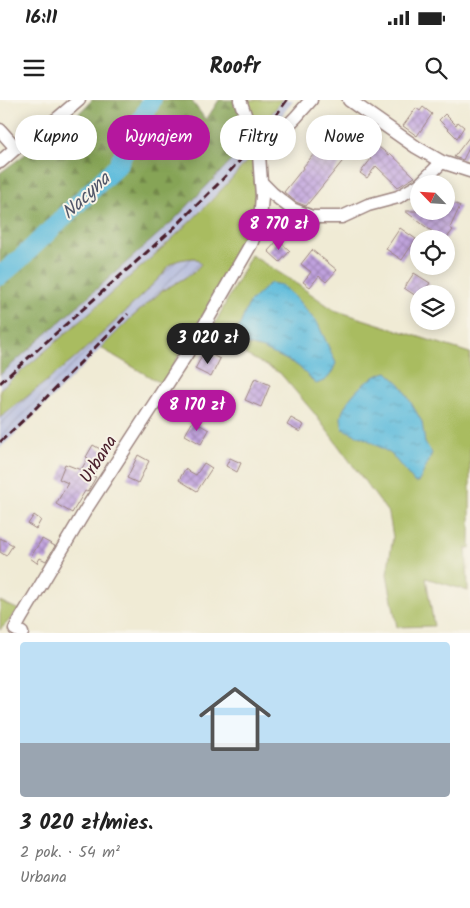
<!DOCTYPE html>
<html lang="pl">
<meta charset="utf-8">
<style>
body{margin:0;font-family:Kalam,sans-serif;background:#f2f2f2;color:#222;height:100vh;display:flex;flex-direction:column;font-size:19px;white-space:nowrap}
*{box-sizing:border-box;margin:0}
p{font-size:16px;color:#767676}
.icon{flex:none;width:28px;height:28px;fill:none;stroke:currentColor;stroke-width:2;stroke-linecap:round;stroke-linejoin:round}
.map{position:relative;height:533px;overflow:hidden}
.drawer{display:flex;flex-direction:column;background:#fff;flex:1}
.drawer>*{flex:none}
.hud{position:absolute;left:15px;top:15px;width:440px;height:45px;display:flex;gap:10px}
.needle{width:32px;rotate:295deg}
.controls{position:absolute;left:410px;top:75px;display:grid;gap:10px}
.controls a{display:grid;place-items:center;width:45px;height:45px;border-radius:50%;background:#fff;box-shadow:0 2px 12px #0003;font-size:25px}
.price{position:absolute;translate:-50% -42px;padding:0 11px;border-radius:18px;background:#b5179e;color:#fff;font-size:16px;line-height:32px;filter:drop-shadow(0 1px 2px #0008)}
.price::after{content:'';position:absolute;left:50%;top:30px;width:15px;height:11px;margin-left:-8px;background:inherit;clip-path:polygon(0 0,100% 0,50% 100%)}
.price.current{background:#222;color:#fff}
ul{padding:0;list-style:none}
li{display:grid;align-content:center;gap:10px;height:265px;padding:0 20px}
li+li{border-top:1px solid #e0e0e0}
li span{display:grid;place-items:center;height:155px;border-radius:5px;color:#555}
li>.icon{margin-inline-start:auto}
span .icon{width:90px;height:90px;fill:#fffc;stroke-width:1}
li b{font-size:21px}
.pill{padding:0 18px;border-radius:22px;background:#fff;box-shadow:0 2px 12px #0003;font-size:18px;line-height:45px}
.pill.current{background:#b5179e;color:#fff}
.status{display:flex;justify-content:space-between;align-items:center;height:35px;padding:0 25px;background:#fff;direction:ltr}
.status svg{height:14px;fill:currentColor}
header{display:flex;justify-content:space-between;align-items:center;height:65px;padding:0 20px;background:#fff;font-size:22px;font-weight:700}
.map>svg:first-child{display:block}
.industrial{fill:url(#industrial-furrows)}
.railway{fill:#bdc3de}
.green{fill:#a9bc60;stroke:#7a6e46}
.forest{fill:url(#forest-firs);stroke:#686240}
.water{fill:url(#water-ripples);stroke:#546d83}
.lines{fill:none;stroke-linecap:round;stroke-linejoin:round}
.river{stroke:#5dbbdb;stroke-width:19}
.building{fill:url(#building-cross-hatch)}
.minor-casing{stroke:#9d8580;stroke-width:15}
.minor{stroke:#fff;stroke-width:12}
.rail{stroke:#4a1f2b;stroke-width:3;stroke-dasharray:8 4;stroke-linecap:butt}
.labels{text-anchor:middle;stroke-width:4;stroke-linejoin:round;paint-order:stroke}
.street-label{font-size:18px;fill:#4a1f2b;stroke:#f7f3e8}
.water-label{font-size:19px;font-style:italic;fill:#515669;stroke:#f7f3e8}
</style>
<div class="status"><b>16:11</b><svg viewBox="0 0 49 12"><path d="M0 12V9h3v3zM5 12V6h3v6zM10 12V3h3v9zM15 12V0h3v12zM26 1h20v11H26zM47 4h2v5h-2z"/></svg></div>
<header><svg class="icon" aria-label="menu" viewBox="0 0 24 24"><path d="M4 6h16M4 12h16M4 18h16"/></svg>Roofr<svg class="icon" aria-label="search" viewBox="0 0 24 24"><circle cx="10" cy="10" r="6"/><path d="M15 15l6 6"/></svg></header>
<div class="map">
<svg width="470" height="533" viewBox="0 0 470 533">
<defs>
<pattern id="industrial-furrows" width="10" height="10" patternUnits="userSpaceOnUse" patternTransform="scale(1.25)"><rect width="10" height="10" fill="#bdc3de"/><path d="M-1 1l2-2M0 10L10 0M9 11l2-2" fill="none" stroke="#a4a7bf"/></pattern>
<pattern id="forest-firs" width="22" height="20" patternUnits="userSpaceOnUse" patternTransform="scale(1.25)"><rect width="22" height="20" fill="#86a456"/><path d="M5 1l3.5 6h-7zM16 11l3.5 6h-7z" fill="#708547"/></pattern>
<pattern id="water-ripples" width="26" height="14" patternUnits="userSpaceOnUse" patternTransform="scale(1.25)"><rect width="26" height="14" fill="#5dbbdb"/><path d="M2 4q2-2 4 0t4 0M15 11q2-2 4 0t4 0" fill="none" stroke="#4f97b2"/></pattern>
<pattern id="building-cross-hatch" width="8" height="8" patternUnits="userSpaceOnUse" patternTransform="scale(1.25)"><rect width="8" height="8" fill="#c0a2de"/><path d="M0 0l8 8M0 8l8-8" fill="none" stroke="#9e83b4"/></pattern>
</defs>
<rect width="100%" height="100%" fill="#f7f3e8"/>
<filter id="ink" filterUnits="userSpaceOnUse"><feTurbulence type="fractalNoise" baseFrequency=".02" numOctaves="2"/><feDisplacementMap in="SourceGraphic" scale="10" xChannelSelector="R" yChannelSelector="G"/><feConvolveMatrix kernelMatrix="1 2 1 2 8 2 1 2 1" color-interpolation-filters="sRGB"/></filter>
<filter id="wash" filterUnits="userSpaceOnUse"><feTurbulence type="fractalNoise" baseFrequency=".0096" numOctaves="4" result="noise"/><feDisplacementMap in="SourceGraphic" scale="20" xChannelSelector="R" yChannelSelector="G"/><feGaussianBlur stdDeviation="1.12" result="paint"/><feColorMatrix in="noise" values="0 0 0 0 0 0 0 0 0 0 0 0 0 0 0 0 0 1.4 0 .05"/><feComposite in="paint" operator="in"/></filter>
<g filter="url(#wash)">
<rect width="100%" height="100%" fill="#f0ebd5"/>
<path class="industrial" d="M195,158L201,164L193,173L162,191L130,219L28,322L0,348V318L72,261L122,215L163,174L166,167L179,160Z"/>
<g class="railway">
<path d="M282,0H293L263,41L257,33Z"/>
<path d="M250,41L255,51L237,73L175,137L61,238L0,289V275L174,120Z"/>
</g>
<g class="green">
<path d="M246,0H282L257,33Z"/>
<path d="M255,51V103L250,131L243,147L162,284L101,248L130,219L162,191L193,173L201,164L195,158C182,159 169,160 163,174L122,215L72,261L0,318V289C43,254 85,217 126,180C172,140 217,99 255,51Z"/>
<path d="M251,155L291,180L334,210L470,253V448H466L468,491L426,478L434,526L397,527L387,474L393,437L389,414L314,313L280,273L209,235Z"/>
<path d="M0,501L19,510L0,530Z"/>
</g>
<g class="forest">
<path d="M92,0H147L113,63L20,155L0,172V73L74,18Z"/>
<path d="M155,0H191L206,20L219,0H235L250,41L174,120L0,275V181L25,159L119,68Z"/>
</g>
<g class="water">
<path d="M270,183L282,185L296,198L318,224L336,263C331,275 329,280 316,284L298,266L287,260L263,249L242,243L235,237L249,203Z"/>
<path d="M387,272L401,285L422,322L425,343L432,353C431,356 420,380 419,381C418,382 416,383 415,383L391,354L368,340L343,329C342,326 341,321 341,317C345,298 368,276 387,272Z"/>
</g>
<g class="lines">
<path class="river" d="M0,176L21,158L117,66L152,0"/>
</g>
<g id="blocks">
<g class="building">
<path d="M423,7L432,14L417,36L403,26L416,8L420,11Z"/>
<path d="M445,14L456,25L458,22L464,27L457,38L439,20Z"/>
<path d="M330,35L350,52L306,106L296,102L284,92L304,67H303Z"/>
<path d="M470,36V46L463,60L454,57Z"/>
<path d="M366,37L389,55L390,53L415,77L398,87L376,66L367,78L360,73L371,59L357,48Z"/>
<path d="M446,99L460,106L450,128L453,130L446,139H442L405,111H446Z"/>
<path d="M400,128L416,139L402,160L386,149Z"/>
<path d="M278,140L290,151L280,162L268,151Z"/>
<path d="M312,150L337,170L326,182L319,176L310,187L303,182L311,172L301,164Z"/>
<path d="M414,173L430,183L423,194H419V198L404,188Z"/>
<path d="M203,254L210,258L212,255L220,259L211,277L195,269Z"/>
<path d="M255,278L270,285L261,307L245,300Z"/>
<path d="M291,318L304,325L300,332L287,325Z"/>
<path d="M193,321L209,330L201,344L185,335Z"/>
<path d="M93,345L107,353L92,376L96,377L88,391L87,392L85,391L72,413L56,404L68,383L59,379L65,364L81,370L88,358L86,357Z"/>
<path d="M138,355L149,361L138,383L127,378Z"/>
<path d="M230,358L241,363L237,372L226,366Z"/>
<path d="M204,363L212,368L197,391L179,380L185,369L196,375Z"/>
<path d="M34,415L41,420L36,429L28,424Z"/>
<path d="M0,438L13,445L6,456L0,452Z"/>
<path d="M42,439L55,446L46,461L40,458L37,463L30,458Z"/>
</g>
</g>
</g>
<g filter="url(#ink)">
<use href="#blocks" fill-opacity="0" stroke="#9d8580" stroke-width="1"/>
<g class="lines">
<defs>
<g id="minor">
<path d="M349,0L416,47L442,62L470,71"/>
<path d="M0,30L16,48"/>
<path d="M259,55L296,17L311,0"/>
<path d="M0,62L16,48L58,18L79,0"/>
<path d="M261,82L273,94L292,109L312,117H342L368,105L398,97L419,85"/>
<path d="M420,84L442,62"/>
<path d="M22,533L15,529L21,518L88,406L197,238L251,144L260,121L262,96L261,82L259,55L240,0"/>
</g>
</defs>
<use href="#minor" class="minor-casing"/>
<use href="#minor" class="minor"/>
<g class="rail">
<path d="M0,283L174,128L219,83L255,44L287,0"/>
<path d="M0,342L30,314L128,214"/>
</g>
</g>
</g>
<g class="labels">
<g class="street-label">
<text transform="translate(98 359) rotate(-57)" y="6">Urbana</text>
</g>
<g class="water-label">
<text transform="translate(85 95) rotate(-43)" y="7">Nacyna</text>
</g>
</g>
</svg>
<div class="controls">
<a><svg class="needle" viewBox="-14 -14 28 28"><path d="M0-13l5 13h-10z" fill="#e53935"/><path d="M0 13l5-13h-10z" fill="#767676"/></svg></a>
<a><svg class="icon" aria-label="locate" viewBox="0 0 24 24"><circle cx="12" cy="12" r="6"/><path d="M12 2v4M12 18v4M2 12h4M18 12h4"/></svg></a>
<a><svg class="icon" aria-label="layers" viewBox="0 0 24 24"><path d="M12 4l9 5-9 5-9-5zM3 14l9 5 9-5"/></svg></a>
</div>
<b class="price" style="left:279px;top:151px">8 770 zł</b>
<b class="price current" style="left:208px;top:265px">3 020 zł</b>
<b class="price" style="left:197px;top:332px">8 170 zł</b>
<div class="hud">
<a class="pill">Kupno</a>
<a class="pill current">Wynajem</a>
<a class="pill">Filtry</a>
<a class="pill">Nowe</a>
</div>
</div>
<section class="drawer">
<ul>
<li><span style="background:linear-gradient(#bfe0f5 65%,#9aa5b1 0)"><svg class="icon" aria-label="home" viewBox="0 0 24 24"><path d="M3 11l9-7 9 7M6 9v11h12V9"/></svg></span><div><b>3 020 zł/mies.</b><p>2 pok. · 54 m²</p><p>Urbana</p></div></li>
</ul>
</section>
